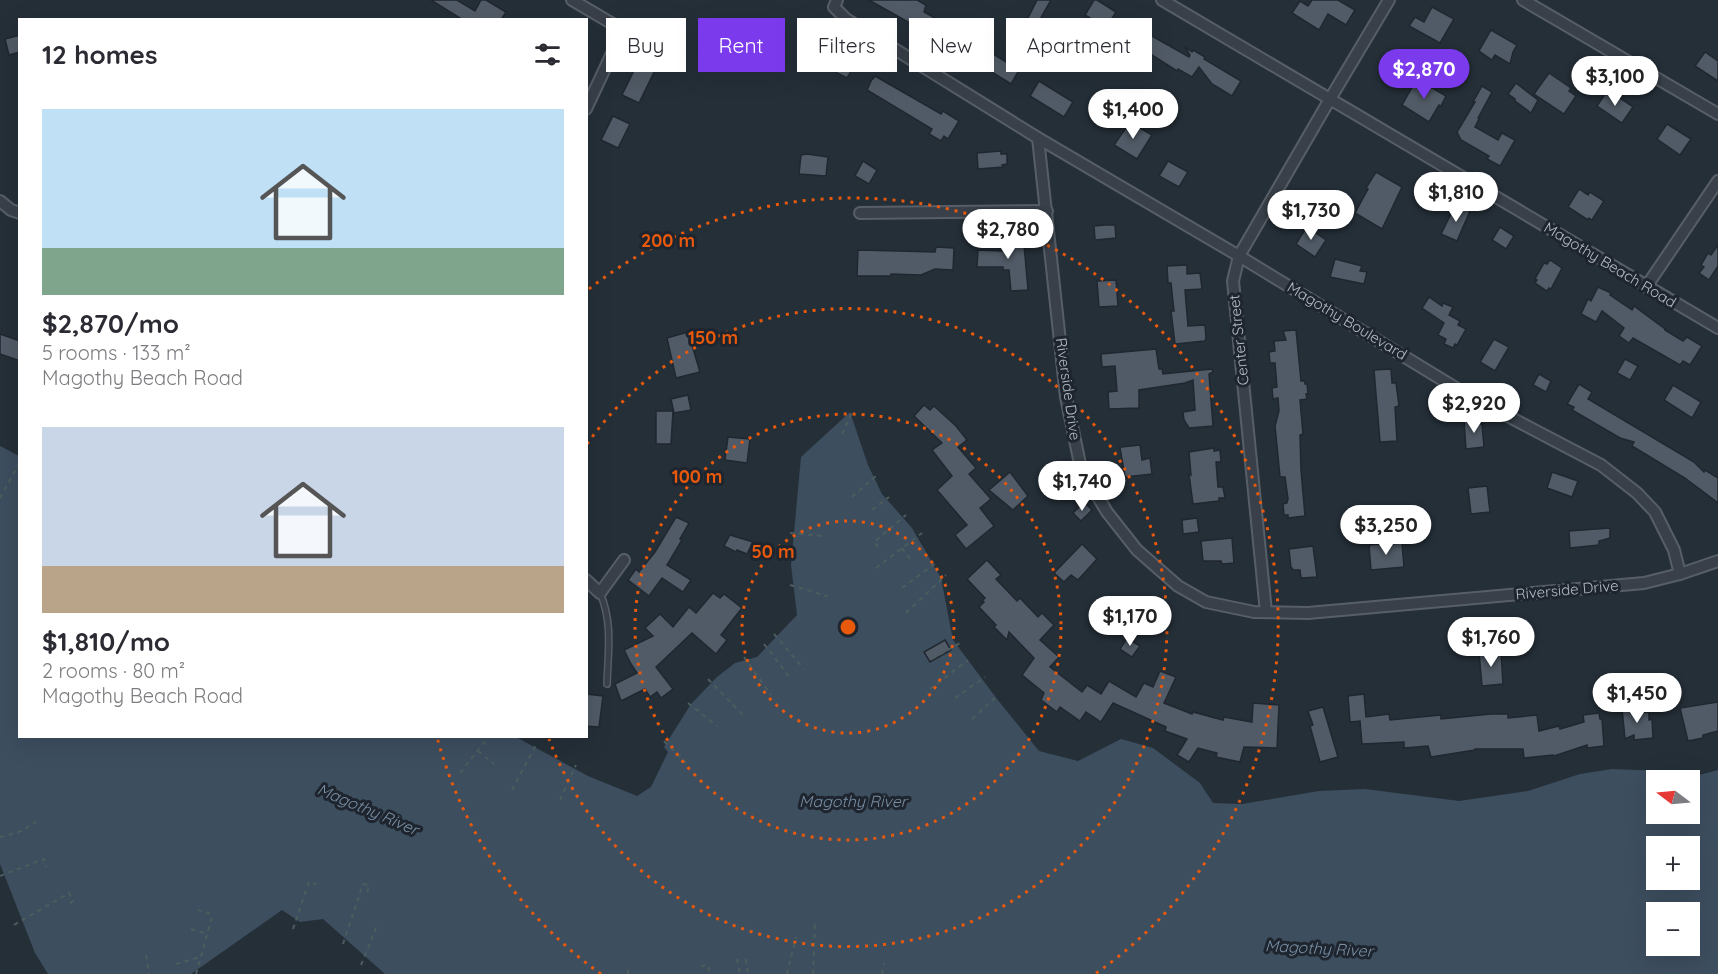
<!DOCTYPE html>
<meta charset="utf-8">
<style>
body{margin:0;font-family:Quicksand,sans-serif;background:#f2f2f3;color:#2b2b33;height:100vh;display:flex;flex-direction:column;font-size:22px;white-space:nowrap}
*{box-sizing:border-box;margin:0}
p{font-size:20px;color:#7c7c81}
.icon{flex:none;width:33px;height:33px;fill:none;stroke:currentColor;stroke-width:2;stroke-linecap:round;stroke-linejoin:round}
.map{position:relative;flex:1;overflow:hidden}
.sheet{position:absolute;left:18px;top:18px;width:570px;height:720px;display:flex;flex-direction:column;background:#fff;border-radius:0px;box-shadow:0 6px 24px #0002}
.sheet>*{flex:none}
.hud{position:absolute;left:606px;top:18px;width:570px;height:54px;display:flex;gap:12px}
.needle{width:39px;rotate:286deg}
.controls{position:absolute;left:1646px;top:770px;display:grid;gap:12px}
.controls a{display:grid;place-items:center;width:54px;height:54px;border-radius:0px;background:#fff;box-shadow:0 6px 24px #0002;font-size:30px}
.price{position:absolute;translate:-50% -51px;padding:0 14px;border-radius:21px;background:#fff;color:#222;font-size:20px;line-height:39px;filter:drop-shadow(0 2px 3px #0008)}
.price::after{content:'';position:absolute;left:50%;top:36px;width:18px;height:14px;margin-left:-9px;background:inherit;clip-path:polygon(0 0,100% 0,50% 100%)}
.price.on{background:#7c3aed;color:#fff}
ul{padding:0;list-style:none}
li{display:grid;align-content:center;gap:12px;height:318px;padding:0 24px}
li span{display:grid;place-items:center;height:186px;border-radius:0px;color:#555}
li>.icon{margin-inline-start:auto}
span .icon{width:108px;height:108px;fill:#fffc;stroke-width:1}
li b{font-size:26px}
h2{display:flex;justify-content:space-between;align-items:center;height:72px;padding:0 24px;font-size:26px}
.pill{padding:0 21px;border-radius:0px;background:#fff;box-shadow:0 6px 24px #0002;font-size:21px;line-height:54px}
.pill.on{background:#7c3aed;color:#fff}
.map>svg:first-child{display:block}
.water{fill:#3d4e5f;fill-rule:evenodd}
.building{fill:#515b67;stroke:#202730;stroke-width:1.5}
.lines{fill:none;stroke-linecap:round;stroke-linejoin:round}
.service-casing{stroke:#575e67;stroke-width:8}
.minor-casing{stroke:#575e67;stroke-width:14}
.path{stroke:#4c5d5e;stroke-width:2;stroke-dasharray:4.5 4.5;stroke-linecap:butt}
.service{stroke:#394049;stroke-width:5}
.minor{stroke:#394049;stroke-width:10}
.ring{fill:none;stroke:#e8590c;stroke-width:3;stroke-dasharray:3 6}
.labels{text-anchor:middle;stroke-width:6;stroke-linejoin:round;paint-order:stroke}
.street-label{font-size:15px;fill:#b4bcc5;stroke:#1e252e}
.water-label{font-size:16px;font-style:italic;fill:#788ea4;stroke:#1e252e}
.centre{fill:#e8590c;stroke:#1e252e;stroke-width:3}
.ring-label{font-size:18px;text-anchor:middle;font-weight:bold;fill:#e8590c;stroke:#1e252e;stroke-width:6;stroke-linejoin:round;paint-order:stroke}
</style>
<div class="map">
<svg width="1718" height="974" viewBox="0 0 1718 974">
<rect width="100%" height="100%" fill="#252f38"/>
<path class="water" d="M850,412L868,465L882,494L912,528L941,578L953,640L997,699L1039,751L1078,761L1121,739L1153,748L1200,783L1213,803L1242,804L1319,791L1365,789L1459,801L1528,791L1580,774L1612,769L1687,772L1692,777L1718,770V974H385L323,919L300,922L282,910L191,974H48L35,953L0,864V446L19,456L20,736L516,737L588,776L637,796L651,787L668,752L664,747L691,704L717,677L735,663L757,657L797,615L791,565L801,457ZM1656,780H1689V813H1656ZM1656,846H1689V879H1656ZM1656,912H1689V945H1656Z"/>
<g class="building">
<path d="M431,0H457L475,11L481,0H486L506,12L501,20H463Z"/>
<path d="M869,0H917L926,5L924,12L945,24L947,20L994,46L990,52L1019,70L1011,84L940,40Z"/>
<path d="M1037,0H1051L1039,21L1024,26Z"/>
<path d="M1094,0H1097L1116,12L1106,28L1085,15Z"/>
<path d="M1312,0H1338L1355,10L1346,25L1328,14L1319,30L1292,13L1300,1L1308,6Z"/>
<path d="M1432,7L1454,19L1440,43L1409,26L1415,17L1424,22Z"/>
<path d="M1491,30L1517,45L1513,52L1510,64L1495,55L1492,60L1479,51Z"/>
<path d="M20,35V52L9,55L5,39Z"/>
<path d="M1152,36L1189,57L1190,55L1185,47L1192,52L1193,50L1205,57L1204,59L1241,81L1232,96L1212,84L1199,67L1192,77L1178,69L1177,71L1144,50Z"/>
<path d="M1705,52L1718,61V81L1695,66Z"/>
<path d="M840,55L855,64L847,78L831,70Z"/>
<path d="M641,56L658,64L639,103L622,95Z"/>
<path d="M1549,73L1571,88L1569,91L1576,96L1564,114L1534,94Z"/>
<path d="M875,76L941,114L943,111L959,121L948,139L944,136L941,141L929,134L932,129L867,90L872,79H873Z"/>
<path d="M1418,77L1430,84L1429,86L1446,96L1441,106L1439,105L1429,122L1402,105Z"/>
<path d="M1039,81L1073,102L1064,117L1030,96Z"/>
<path d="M1516,83L1538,100L1531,113L1515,101V99L1508,94Z"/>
<path d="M1482,86L1492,92L1478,118L1479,119L1475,127L1498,140L1502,133L1515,140L1500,166L1487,159L1489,156L1461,140L1457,132L1475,102H1473Z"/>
<path d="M1608,90L1633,107L1622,123L1597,106Z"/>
<path d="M613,116L630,124L618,148L601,140Z"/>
<path d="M1130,122L1152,135L1137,159L1114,145Z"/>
<path d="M1667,124L1691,139L1680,155L1657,139Z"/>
<path d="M1001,151V154H1007V164L1002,165L1003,167L978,169L977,153Z"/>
<path d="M807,154L828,157L826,176L799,174L801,155Z"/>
<path d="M863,161L877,170L869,184L855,176Z"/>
<path d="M1168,161L1188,172L1179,187L1159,176Z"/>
<path d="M1376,172L1402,187L1382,229L1355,213L1368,189L1366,188Z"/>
<path d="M1579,189L1588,195L1590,192L1604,201L1592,220L1589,218L1588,220L1568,207Z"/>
<path d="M1456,204L1470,211L1457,241L1441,234Z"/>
<path d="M1309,223L1317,229L1316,233L1326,240L1315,257L1296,244Z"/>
<path d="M1106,225H1115L1116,238L1095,240L1094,226Z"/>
<path d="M1500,227L1514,236L1506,249L1492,240Z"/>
<path d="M1023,233L1028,290L1011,291L1009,270H1003V267H977L978,250L1002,251L1000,234Z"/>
<path d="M1718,245V266L1709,280L1699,273L1704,267L1701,265L1708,253L1711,255Z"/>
<path d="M936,247L954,248L953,270L935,269L921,275L891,274V276H857L858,250L935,252Z"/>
<path d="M1335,259L1362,266L1360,271L1367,272L1364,284L1330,277Z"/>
<path d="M1550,260L1562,268L1551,289L1549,288L1547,291L1535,283L1537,280L1535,279L1544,263L1547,264Z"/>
<path d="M1187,265V274L1200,273L1202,289L1185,290L1188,326L1205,325L1206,338L1205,341L1175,344L1171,311H1174L1171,283H1168L1167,266Z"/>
<path d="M1116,280L1118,306L1099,307L1097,281Z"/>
<path d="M1598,287L1611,293L1610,295L1632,310L1634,306L1665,329V330L1683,341L1687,337L1702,346L1690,365L1683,361L1680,365L1633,338L1629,343L1619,336L1624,328L1602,311L1596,322L1581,314L1588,299L1591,301Z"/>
<path d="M1429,297L1442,306L1443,303L1453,307L1449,315L1460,321L1458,325L1466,329L1457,345L1455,344L1453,348L1444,344L1446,339L1438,335L1444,323L1422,308Z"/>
<path d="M1296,330L1301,381H1305V384H1307L1308,394H1306L1307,399L1300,400L1303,434L1300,435L1301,470L1305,516L1288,518V515H1284L1283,504L1287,503L1288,499L1285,477H1280L1277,446L1275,426L1279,411L1278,398L1273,399L1272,388L1277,387L1275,363H1270L1269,352L1275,351L1274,341L1286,340L1283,331Z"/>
<path d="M688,332L700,372L676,378L667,338Z"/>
<path d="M0,334L20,341V361L0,354Z"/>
<path d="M1494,339L1509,347L1495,371L1480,362Z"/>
<path d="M1156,349L1159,369H1162L1163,374L1212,369L1213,372L1209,374L1213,426L1189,428L1184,420L1183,412L1195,410L1193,380L1185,383L1139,390V408L1109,409L1108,392L1117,391L1115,366L1102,367L1101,354Z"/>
<path d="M1625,359L1638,366L1630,380L1617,373Z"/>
<path d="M1391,369L1392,383H1396L1399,406L1395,407L1397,441L1380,442L1374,370Z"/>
<path d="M1539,374L1551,381L1546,392L1533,385Z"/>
<path d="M1579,384L1592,392L1588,399L1694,462L1704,472L1705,470L1718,478V503L1685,478L1632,446L1634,442L1620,438L1572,410L1574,407L1567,404Z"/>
<path d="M1673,385L1701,402L1692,418L1664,400Z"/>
<path d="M688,395L691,410L674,413L671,399Z"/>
<path d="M924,405L930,410L934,406L956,426L967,440L958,447L976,468L969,474L991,499L980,508L994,526L966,549L955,535L967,525L937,490L952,476L932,450L942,443L914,416Z"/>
<path d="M656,411H673L671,444H656Z"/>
<path d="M1478,419V424H1482L1484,447L1466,449L1464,421Z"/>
<path d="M728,437L750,439L747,463L725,460Z"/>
<path d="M1140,445L1142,460L1150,458L1152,474L1125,477L1120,448L1121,447Z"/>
<path d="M1214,448V451L1220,450L1221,462H1216L1218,487H1223L1225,498H1219V501L1193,504L1189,474L1191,475L1189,452Z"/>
<path d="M1010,472L1028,496L1013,510L989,490Z"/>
<path d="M1552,472L1578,481L1572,497L1547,488Z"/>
<path d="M1487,486L1490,512L1471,514L1468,488Z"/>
<path d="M1084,502L1092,510L1081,521L1073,513Z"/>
<path d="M676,517L689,523L680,539L682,540L667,565L691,580L683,592L662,578L649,596L628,580L636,569L639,572L655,552Z"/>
<path d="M1197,518L1199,532L1183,534L1182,520Z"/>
<path d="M1610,528V538L1599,541V545L1570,548L1569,531Z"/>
<path d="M730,535L753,542L747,554L737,550L736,552L724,546Z"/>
<path d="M1232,538L1234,563L1222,564L1221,561H1203L1201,541Z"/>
<path d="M1389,543V544L1402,543L1404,567L1371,570L1369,545Z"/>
<path d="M1082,544L1097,559L1078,580L1071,575L1064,582L1054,573Z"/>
<path d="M1313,546L1317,577L1301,578L1300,570H1293L1292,568H1291L1289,549Z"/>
<path d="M987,560L1001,575L996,579L1017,601L1020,598L1038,617L1042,613L1054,625L1040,640L1059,657L1050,667L1082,692L1087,685L1101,694L1109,681L1136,697L1144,683L1153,687L1160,671L1176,677L1164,703L1192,714L1193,712L1223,720L1224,717L1252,722L1253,703L1279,705L1277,748L1244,747L1240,762L1216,757L1217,753L1198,748L1189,762L1177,755L1187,739L1165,731L1166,727L1113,703L1101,722L1086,712L1080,721L1060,707L1057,712L1041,700L1044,693L1022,675L1034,658L1009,632L1007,640L994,627L996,625L979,607L984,602L982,601L985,598L967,579Z"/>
<path d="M713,593L720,598L724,594L742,608L721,635L727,640L716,654L692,633L656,667L673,689L661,698L657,692L650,697L645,689L621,701L615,684L637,673L631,664L624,650L653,636L645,628L660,614L673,627L689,607L696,613Z"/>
<path d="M1127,638L1140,646L1132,657L1120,649Z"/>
<path d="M945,640L951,650L930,662L924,652Z"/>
<path d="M1501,651L1503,684L1482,686L1479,652Z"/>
<path d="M586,694L603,696L599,727L586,726Z"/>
<path d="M1364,694L1366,717L1389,714L1390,720L1441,715V719L1491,714H1508V718L1537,715L1539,731L1559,726L1560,729L1584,722L1583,715L1599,713L1600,719H1602L1604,746L1587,748V745L1554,756L1553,755L1524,758L1523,749H1475V750L1431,757L1428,746L1404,748V742L1362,744L1360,721L1350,722L1348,696Z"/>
<path d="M1718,702V731L1703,735V738L1688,741L1680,708Z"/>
<path d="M1323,707L1338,757L1320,762L1310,726L1313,725L1308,711Z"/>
<path d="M1640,707V712H1649V720L1652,719L1653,738L1634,740V735L1625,739L1622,708Z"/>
</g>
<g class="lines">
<defs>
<path id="service" d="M600,593C613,622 608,653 607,684"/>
<g id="minor">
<path d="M572,0L623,30L586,109"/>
<path d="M837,0L834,7L846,19L1038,138L1239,256L1464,393L1601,465L1637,493L1655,512L1674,550L1680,574"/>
<path d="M1162,0L1718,328"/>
<path d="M1523,0L1718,114"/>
<path d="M1038,138L1066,397L1080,464L1085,475L1107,512L1137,550L1178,586L1206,602L1254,612L1308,613L1644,583L1680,574L1718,561"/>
<path d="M0,201L11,210L20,213"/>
<path d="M860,213L1047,211"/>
<path d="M1646,287L1718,181"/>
<path d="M586,580L600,593L624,560"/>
<path d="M1266,612L1233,281L1239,256L1330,99L1389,0"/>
</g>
</defs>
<use href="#service" class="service-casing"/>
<use href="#minor" class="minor-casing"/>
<g class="path">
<path d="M842,434L853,410"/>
<path d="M852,497L877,475"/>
<path d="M0,498L20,462"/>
<path d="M872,510L889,497"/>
<path d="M790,533L823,536"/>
<path d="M878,547L874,542L906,515"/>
<path d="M902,548L911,560"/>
<path d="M876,568L922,533"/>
<path d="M790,585L827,596"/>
<path d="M902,588L937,562"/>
<path d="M906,613L946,575"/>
<path d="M774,634L804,669"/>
<path d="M764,644L791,679"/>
<path d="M928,651L932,659L962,642"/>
<path d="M744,657L771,695"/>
<path d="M708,679L745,717"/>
<path d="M930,689L968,660"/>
<path d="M955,698L985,677"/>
<path d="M688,703L717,726"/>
<path d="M972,719L998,695"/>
<path d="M664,741L687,764"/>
<path d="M478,751L494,764"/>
<path d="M460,773L489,736"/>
<path d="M512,790L537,743"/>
<path d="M560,800L576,765"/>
<path d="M0,837L19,832L36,822"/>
<path d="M0,876L44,859L46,867"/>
<path d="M14,925L69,893L73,901L66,906"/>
<path d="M191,929L208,934"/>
<path d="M293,929L309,882L316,884"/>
<path d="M343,944L363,884L369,885L366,897"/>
<path d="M146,955L149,974"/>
<path d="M737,959L740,974"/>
<path d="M746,959L748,974"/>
<path d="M176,964L200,957"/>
<path d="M361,965L376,928L381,930"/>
<path d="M701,966L708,965L710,974"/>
<path d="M196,974L212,917L211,914L198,910"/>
<path d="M628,974V969"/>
<path d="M787,974L796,937"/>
<path d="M813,974L815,923"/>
<path d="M882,974L884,963"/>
</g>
<use href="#service" class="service"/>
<use href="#minor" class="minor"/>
</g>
<g class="ring">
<circle cx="848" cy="627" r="106"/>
<circle cx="848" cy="627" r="213"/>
<path d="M587 444A319 319 0 1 1 549 739"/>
<path d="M601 974A426 426 0 0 1 437 737M589 289A426 426 0 1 1 1095 974"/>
</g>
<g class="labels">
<g class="street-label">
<text transform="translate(1610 265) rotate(31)" y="5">Magothy Beach Road</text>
<text transform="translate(1347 321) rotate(31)" y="5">Magothy Boulevard</text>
<text transform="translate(1239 340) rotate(-96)" y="5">Center Street</text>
<text transform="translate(1068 389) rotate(82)" y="5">Riverside Drive</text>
<text transform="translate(1567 590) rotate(-5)" y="5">Riverside Drive</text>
</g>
<g class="water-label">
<text x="853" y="807">Magothy River</text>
<text transform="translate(368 809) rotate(23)" y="6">Magothy River</text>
<text transform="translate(1319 948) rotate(3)" y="6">Magothy River</text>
</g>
</g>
<circle cx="848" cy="627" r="9" class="centre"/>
<g class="ring-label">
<text x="668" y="247">200 m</text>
<text x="713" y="344">150 m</text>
<text x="697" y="483">100 m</text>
<text x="773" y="558">50 m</text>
</g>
</svg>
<div class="controls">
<a><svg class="needle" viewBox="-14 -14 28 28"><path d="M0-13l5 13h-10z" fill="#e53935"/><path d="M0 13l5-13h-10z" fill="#7c7c81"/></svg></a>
<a>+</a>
<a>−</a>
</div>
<b class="price on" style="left:1424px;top:100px">$2,870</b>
<b class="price" style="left:1615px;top:107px">$3,100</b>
<b class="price" style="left:1133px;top:140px">$1,400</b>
<b class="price" style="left:1456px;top:223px">$1,810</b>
<b class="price" style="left:1311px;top:241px">$1,730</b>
<b class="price" style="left:1008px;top:260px">$2,780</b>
<b class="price" style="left:1474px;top:434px">$2,920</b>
<b class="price" style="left:1082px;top:512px">$1,740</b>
<b class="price" style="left:1386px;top:556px">$3,250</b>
<b class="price" style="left:1130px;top:647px">$1,170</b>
<b class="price" style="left:1491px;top:668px">$1,760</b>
<b class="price" style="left:1637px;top:724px">$1,450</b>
<div class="hud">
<a class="pill">Buy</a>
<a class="pill on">Rent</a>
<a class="pill">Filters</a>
<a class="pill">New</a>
<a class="pill">Apartment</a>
</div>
<section class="sheet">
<h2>12 homes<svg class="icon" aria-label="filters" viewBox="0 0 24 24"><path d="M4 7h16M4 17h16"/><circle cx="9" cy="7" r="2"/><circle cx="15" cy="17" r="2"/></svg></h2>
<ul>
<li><span style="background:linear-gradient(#bfe0f5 75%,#7fa58c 0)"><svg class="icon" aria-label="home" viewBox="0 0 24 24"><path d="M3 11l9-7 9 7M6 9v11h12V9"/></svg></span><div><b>$2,870/mo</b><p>5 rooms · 133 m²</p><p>Magothy Beach Road</p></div></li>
<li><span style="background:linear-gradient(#c9d6e8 75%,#b9a48a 0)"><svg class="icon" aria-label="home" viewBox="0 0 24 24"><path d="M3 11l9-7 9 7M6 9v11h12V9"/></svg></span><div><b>$1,810/mo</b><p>2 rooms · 80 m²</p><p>Magothy Beach Road</p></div></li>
</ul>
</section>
</div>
